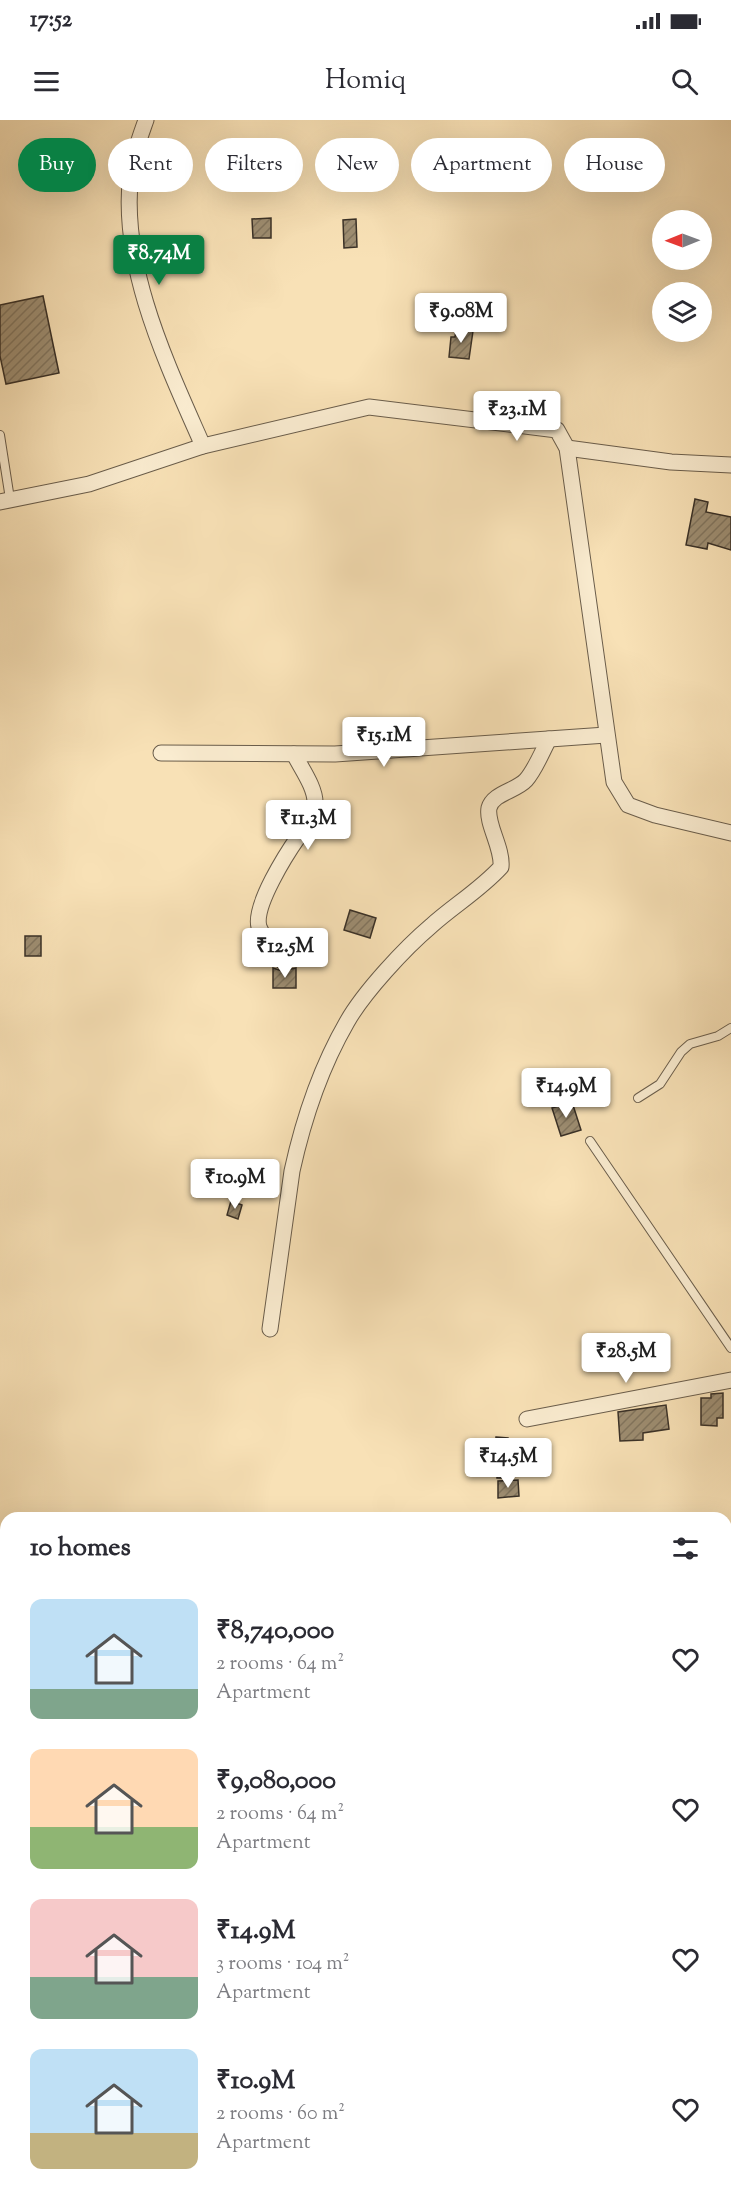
<!DOCTYPE html>
<meta charset="utf-8">
<style>
body{margin:0;font-family:"Sorts Mill Goudy",serif;background:#f7f7f7;color:#2b2b33;height:100vh;display:flex;flex-direction:column;font-size:22px;white-space:nowrap}
*{box-sizing:border-box;margin:0}
p{font-size:20px;color:#7c7c81}
.icon{flex:none;width:33px;height:33px;fill:none;stroke:currentColor;stroke-width:2;stroke-linecap:round;stroke-linejoin:round}
.map{position:relative;flex:1;overflow:hidden}
.panel{position:absolute;left:0px;top:1392px;width:732px;height:684px;display:flex;flex-direction:column;background:#fff;border-radius:18px 18px 0 0;box-shadow:0 6px 24px #0002}
.panel>*{flex:none}
.top-card{position:absolute;left:18px;top:18px;width:696px;height:54px;display:flex;gap:12px}
.needle{width:39px;rotate:269deg}
.tools{position:absolute;left:652px;top:90px;display:grid;gap:12px}
.tools a{display:grid;place-items:center;width:60px;height:60px;border-radius:50%;background:#fff;box-shadow:0 6px 24px #0002;font-size:30px}
.price{position:absolute;translate:-50% -51px;padding:0 14px;border-radius:6px;background:#fff;color:#222;font-size:20px;line-height:39px;filter:drop-shadow(0 2px 3px #0008)}
.price::after{content:'';position:absolute;left:50%;top:36px;width:18px;height:14px;margin-left:-9px;background:inherit;clip-path:polygon(0 0,100% 0,50% 100%)}
.price.selected{background:#0b8043;color:#fff}
ul{padding:0;list-style:none}
li{display:flex;align-items:center;gap:18px;height:150px;padding:0 30px}
li span{display:grid;place-items:center;flex:none;width:168px;height:120px;border-radius:12px;color:#555}
li>.icon{margin-inline-start:auto}
span .icon{width:72px;height:72px;fill:#fffc;stroke-width:1}
li b{font-size:26px}
h2{display:flex;justify-content:space-between;align-items:center;height:72px;padding:0 30px;font-size:26px}
.pill{padding:0 21px;border-radius:27px;background:#fff;box-shadow:0 6px 24px #0002;font-size:21px;line-height:54px}
.pill.selected{background:#0b8043;color:#fff}
.status{display:flex;justify-content:space-between;align-items:center;height:42px;padding:0 30px;background:#fff;direction:ltr}
.status svg{height:16px;fill:currentColor}
header{display:flex;justify-content:space-between;align-items:center;height:78px;padding:0 30px;background:#fff;font-size:27px;font-weight:600}
.map>svg:first-child{display:block}
.building{fill:url(#building-hatch);stroke:#3a3127;stroke-width:1.5}
.lines{fill:none;stroke-linecap:round;stroke-linejoin:round}
.service-casing{stroke:#6a5d4b;stroke-width:10}
.minor-casing{stroke:#6a5d4b;stroke-width:17}
.secondary-casing{stroke:#3a3127;stroke-width:23}
.service{stroke:#faecd0;stroke-width:8}
.minor{stroke:#faecd0;stroke-width:15}
.secondary{stroke:#faecd0;stroke-width:21}
</style>
<div class="status"><b>17:52</b><svg viewBox="0 0 49 12"><path d="M0 12V9h3v3zM5 12V6h3v6zM10 12V3h3v9zM15 12V0h3v12zM26 1h20v11H26zM47 4h2v5h-2z"/></svg></div>
<header><svg class="icon" aria-label="menu" viewBox="0 0 24 24"><path d="M4 6h16M4 12h16M4 18h16"/></svg>Homiq<svg class="icon" aria-label="search" viewBox="0 0 24 24"><circle cx="10" cy="10" r="6"/><path d="M15 15l6 6"/></svg></header>
<div class="map">
<svg width="731" height="2076" viewBox="0 0 731 2076">
<defs>
<pattern id="building-hatch" width="6" height="6" patternUnits="userSpaceOnUse" patternTransform="scale(1.5)"><rect width="6" height="6" fill="#9d8d71"/><path d="M-1 1l2-2M0 6l6-6M5 7l2-2" fill="none" stroke="#81745d"/></pattern>
</defs>
<rect width="100%" height="100%" fill="#f8e1b6"/>
<filter id="stains"><feTurbulence type="fractalNoise" baseFrequency=".00333" numOctaves="4"/><feColorMatrix values="0 0 0 0 .2 0 0 0 0 .09 0 0 0 0 .02 0 0 0 .5 -.17"/></filter>
<radialGradient id="worn" r=".72"><stop offset=".6" stop-color="#630" stop-opacity="0"/><stop offset="1" stop-color="#630" stop-opacity=".3"/></radialGradient>
<g class="building">
<path d="M271,98V118H253L252,99Z"/>
<path d="M356,99L357,127L344,128L343,100Z"/>
<path d="M43,176L59,253L6,264L0,236V185Z"/>
<path d="M456,209L473,211L469,239L449,237L451,217H455Z"/>
<path d="M695,379L708,382L706,392L731,397V430L708,423L707,429L686,425Z"/>
<path d="M350,790L376,798L370,818L344,810Z"/>
<rect x="25" y="816" width="16" height="20"/>
<path d="M273,848L282,851L296,848V868H273Z"/>
<path d="M572,982L581,1010L561,1016L552,988Z"/>
<path d="M231,1081L242,1085L238,1099L227,1095Z"/>
<path d="M723,1273V1298H717V1306L701,1305V1278H711V1274Z"/>
<path d="M666,1285L669,1309L643,1313V1320L620,1321L618,1292Z"/>
<path d="M496,1317L508,1318V1358H497V1348H494Z"/>
<path d="M518,1360L519,1376L498,1378V1361Z"/>
</g>
<g class="lines">
<defs>
<g id="service">
<path d="M0,315L10,379"/>
<path d="M638,978L660,964L681,932L690,924L718,916L731,908"/>
<path d="M590,1021L731,1228"/>
</g>
<g id="minor">
<path d="M146,0C140,17 133,35 131,53C119,145 167,244 203,326"/>
<path d="M567,328L671,342L731,345"/>
<path d="M0,382L89,364L203,326L369,287L557,310L567,328L614,662L628,685L655,695L731,713"/>
<path d="M161,633L335,634L606,615"/>
<path d="M282,841C275,831 263,818 259,807C253,786 287,733 299,716C306,706 315,696 315,684C316,668 301,648 294,634"/>
<path d="M270,1209L292,1051C303,1001 321,947 347,902C364,872 405,828 431,806C453,786 480,770 501,747C503,728 486,704 489,688C493,673 516,671 526,660C535,650 542,632 549,619"/>
<path d="M527,1299L731,1260"/>
<path d="M726,1656L731,1659"/>
<path d="M0,1679L6,1684"/>
<path d="M726,2058L731,2059"/>
<path d="M140,2076V2070"/>
</g>
<g id="secondary">
<path d="M726,1901L731,1891"/>
<path d="M726,1953L731,1943"/>
<path d="M447,2076L456,2070"/>
<path d="M518,2076L586,2070"/>
</g>
</defs>
<use href="#service" class="service-casing"/>
<use href="#minor" class="minor-casing"/>
<use href="#secondary" class="secondary-casing"/>
<use href="#service" class="service"/>
<use href="#minor" class="minor"/>
<use href="#secondary" class="secondary"/>
</g>
<rect width="100%" height="100%" filter="url(#stains)"/>
<rect width="100%" height="100%" fill="url(#worn)"/>
</svg>
<div class="tools">
<a><svg class="needle" viewBox="-14 -14 28 28"><path d="M0-13l5 13h-10z" fill="#e53935"/><path d="M0 13l5-13h-10z" fill="#7c7c81"/></svg></a>
<a><svg class="icon" aria-label="layers" viewBox="0 0 24 24"><path d="M12 4l9 5-9 5-9-5zM3 14l9 5 9-5"/></svg></a>
</div>
<b class="price selected" style="left:159px;top:166px">₹8.74M</b>
<b class="price" style="left:461px;top:224px">₹9.08M</b>
<b class="price" style="left:517px;top:322px">₹23.1M</b>
<b class="price" style="left:384px;top:648px">₹15.1M</b>
<b class="price" style="left:308px;top:731px">₹11.3M</b>
<b class="price" style="left:285px;top:859px">₹12.5M</b>
<b class="price" style="left:566px;top:999px">₹14.9M</b>
<b class="price" style="left:235px;top:1090px">₹10.9M</b>
<b class="price" style="left:626px;top:1264px">₹28.5M</b>
<b class="price" style="left:508px;top:1369px">₹14.5M</b>
<div class="top-card">
<a class="pill selected">Buy</a>
<a class="pill">Rent</a>
<a class="pill">Filters</a>
<a class="pill">New</a>
<a class="pill">Apartment</a>
<a class="pill">House</a>
</div>
<section class="panel">
<h2>10 homes<svg class="icon" aria-label="filters" viewBox="0 0 24 24"><path d="M4 7h16M4 17h16"/><circle cx="9" cy="7" r="2"/><circle cx="15" cy="17" r="2"/></svg></h2>
<ul>
<li><span style="background:linear-gradient(#bfe0f5 75%,#7fa58c 0)"><svg class="icon" aria-label="home" viewBox="0 0 24 24"><path d="M3 11l9-7 9 7M6 9v11h12V9"/></svg></span><div><b>₹8,740,000</b><p>2 rooms · 64 m²</p><p>Apartment</p></div><svg class="icon" aria-label="heart" viewBox="0 0 24 24"><path d="M12 20l-8-8c-3-5 5-10 8-4 3-6 11-1 8 4z"/></svg></li>
<li><span style="background:linear-gradient(#ffd9b3 65%,#8fb573 0)"><svg class="icon" aria-label="home" viewBox="0 0 24 24"><path d="M3 11l9-7 9 7M6 9v11h12V9"/></svg></span><div><b>₹9,080,000</b><p>2 rooms · 64 m²</p><p>Apartment</p></div><svg class="icon" aria-label="heart" viewBox="0 0 24 24"><path d="M12 20l-8-8c-3-5 5-10 8-4 3-6 11-1 8 4z"/></svg></li>
<li><span style="background:linear-gradient(#f6c9c9 65%,#7fa58c 0)"><svg class="icon" aria-label="home" viewBox="0 0 24 24"><path d="M3 11l9-7 9 7M6 9v11h12V9"/></svg></span><div><b>₹14.9M</b><p>3 rooms · 104 m²</p><p>Apartment</p></div><svg class="icon" aria-label="heart" viewBox="0 0 24 24"><path d="M12 20l-8-8c-3-5 5-10 8-4 3-6 11-1 8 4z"/></svg></li>
<li><span style="background:linear-gradient(#bfe0f5 70%,#c2b280 0)"><svg class="icon" aria-label="home" viewBox="0 0 24 24"><path d="M3 11l9-7 9 7M6 9v11h12V9"/></svg></span><div><b>₹10.9M</b><p>2 rooms · 60 m²</p><p>Apartment</p></div><svg class="icon" aria-label="heart" viewBox="0 0 24 24"><path d="M12 20l-8-8c-3-5 5-10 8-4 3-6 11-1 8 4z"/></svg></li>
</ul>
</section>
</div>
